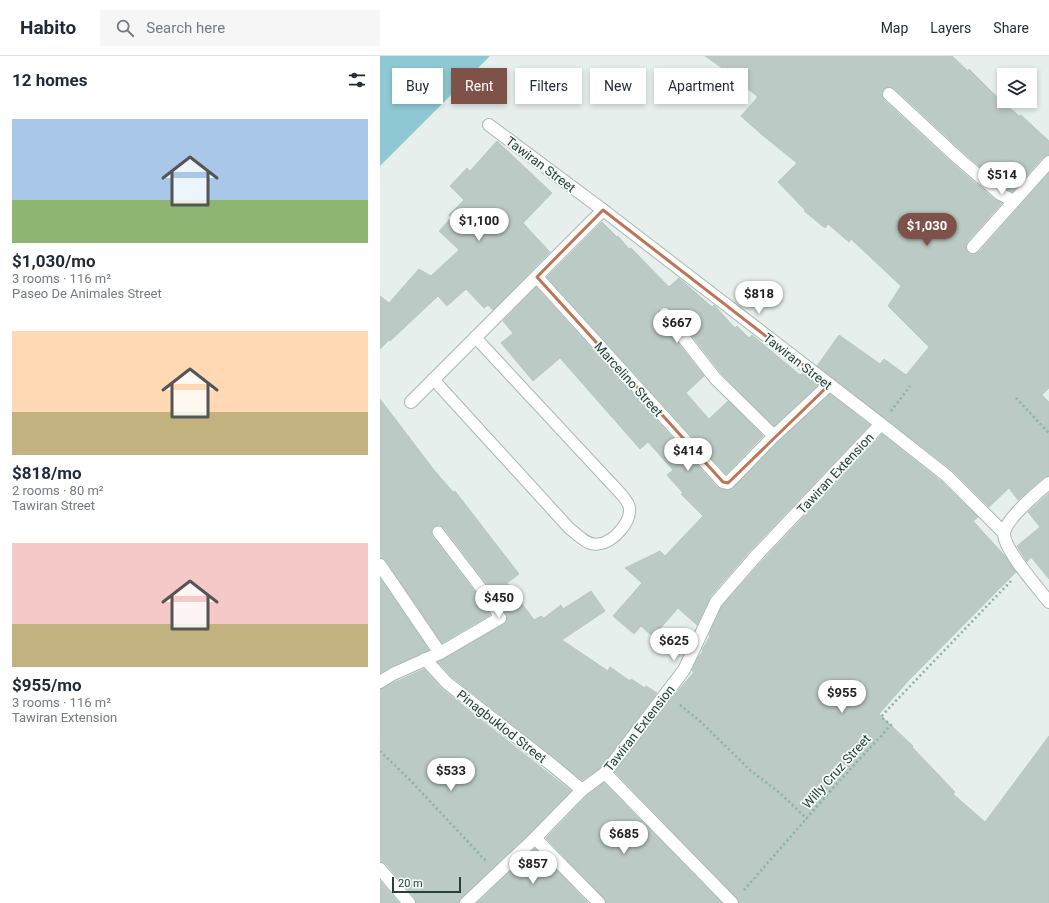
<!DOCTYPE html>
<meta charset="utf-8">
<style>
body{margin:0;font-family:Roboto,sans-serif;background:#f6f6f7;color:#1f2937;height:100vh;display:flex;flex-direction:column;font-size:15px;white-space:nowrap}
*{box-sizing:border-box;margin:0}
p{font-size:13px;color:#747a83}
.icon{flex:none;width:22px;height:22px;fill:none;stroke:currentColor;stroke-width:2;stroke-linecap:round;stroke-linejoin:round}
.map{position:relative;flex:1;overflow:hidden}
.side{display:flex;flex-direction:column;background:#fff;width:380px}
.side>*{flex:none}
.top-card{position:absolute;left:12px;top:12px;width:380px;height:36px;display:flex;gap:8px}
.controls{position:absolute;left:617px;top:12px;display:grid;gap:8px}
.controls a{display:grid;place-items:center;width:40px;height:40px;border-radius:0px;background:#fff;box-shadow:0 2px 6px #0003;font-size:20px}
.scale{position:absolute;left:12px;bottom:10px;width:69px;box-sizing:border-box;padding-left:4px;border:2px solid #24423a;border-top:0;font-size:11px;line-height:14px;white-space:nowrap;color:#24423a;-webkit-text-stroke:3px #f7fbf9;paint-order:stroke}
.price{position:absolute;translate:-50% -34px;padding:0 9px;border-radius:14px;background:#fff;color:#222;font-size:13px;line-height:26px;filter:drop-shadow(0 1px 2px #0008)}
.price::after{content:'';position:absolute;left:50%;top:24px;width:12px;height:9px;margin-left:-6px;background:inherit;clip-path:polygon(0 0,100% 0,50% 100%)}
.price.active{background:#7f5249;color:#fff}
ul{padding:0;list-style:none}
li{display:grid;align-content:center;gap:8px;height:212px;padding:0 12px}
li span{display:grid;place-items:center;height:124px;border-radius:0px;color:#555}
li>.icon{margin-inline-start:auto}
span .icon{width:72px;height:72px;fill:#fffc;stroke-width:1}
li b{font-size:17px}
h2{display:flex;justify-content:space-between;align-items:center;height:48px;padding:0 12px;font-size:17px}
.pill{padding:0 14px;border-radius:0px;background:#fff;box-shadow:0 2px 6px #0003;font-size:14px;line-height:36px}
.pill.active{background:#7f5249;color:#fff}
header{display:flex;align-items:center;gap:24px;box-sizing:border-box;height:56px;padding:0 20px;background:#fff;border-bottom:1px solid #e0e1e3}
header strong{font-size:19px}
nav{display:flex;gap:22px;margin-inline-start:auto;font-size:14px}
.search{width:280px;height:36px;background:#f6f6f7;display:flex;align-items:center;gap:10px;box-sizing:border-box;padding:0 14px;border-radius:0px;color:#747a83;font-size:15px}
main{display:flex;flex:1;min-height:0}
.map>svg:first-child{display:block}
.water{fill:#8ec9d4}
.building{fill:#bbcac4;stroke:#b8c9c2}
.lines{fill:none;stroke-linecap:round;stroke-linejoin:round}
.service-casing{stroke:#a8b8b2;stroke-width:13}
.minor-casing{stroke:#a8b8b2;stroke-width:14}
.tertiary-casing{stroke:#a8b8b2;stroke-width:14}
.path{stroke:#86b3a5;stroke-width:2.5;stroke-dasharray:2 3;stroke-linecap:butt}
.service{stroke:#fff;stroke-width:11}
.minor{stroke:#fff;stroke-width:12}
.tertiary{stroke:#fff;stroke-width:12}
.marked{fill:none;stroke:#c07456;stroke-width:3;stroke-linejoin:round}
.labels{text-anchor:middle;stroke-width:3.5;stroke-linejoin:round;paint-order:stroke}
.street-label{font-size:13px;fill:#24423a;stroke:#f7fbf9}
</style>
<header>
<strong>Habito</strong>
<div class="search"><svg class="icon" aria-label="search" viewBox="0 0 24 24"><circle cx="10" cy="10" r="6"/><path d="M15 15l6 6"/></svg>Search here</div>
<nav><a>Map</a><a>Layers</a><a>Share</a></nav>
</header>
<main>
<section class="side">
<h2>12 homes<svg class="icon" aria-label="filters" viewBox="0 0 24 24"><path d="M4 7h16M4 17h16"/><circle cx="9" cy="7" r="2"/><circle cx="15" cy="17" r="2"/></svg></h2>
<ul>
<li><span style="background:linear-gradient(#a9c7e8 65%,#8fb573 0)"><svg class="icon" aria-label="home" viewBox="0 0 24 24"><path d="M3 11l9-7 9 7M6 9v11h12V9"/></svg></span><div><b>$1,030/mo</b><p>3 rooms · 116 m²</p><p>Paseo De Animales Street</p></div></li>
<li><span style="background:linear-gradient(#ffd9b3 65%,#c2b280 0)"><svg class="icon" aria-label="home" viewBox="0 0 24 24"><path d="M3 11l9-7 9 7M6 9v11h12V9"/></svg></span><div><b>$818/mo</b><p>2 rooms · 80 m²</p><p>Tawiran Street</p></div></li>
<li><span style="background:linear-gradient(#f6c9c9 65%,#c2b280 0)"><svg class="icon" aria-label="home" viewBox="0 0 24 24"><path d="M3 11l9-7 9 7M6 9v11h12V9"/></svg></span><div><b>$955/mo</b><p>3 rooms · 116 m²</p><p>Tawiran Extension</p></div></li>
</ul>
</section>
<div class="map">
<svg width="669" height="847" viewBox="0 0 669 847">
<rect width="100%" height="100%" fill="#e6efeb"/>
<path class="water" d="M0,0H110L0,110Z"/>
<g class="building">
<path d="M325,0H572L588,15L589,13L613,37L639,60L641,59L669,85V99L663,101L632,136L624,132L583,96L514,32L507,31L504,33L502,36V40L504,44L573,108L615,144L622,147L587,186L586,194L591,198H595L599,196L669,117V332L662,339L669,346V420L664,421L638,444L629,432L609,451L572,414L437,310L459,279L500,308L504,303L526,319L549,291L508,250L521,230L471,183L469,186L448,168L445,172L424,155L425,154L398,126L417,107L381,78L361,60L377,42V40L347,17L348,16Z"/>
<path d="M117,85L172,137L143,167L170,196L113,254L108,249L104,252L86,233L67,250L58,240L10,285L9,284L0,293V240L9,247L39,213L51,220L79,194L59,175L72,161L69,159L84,144L70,130L87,112L90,115Z"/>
<path d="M222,166L237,181L238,180L249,193L251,192L289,231L299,222L332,251L334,249L355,272L357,270L369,282L372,279L420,319L422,317L438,329L394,370L341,317L291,253L284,251L280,252L278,259L279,263L324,320L306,337L329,363L348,345L383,380L346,418L167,221Z"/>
<path d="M156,231L337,431L341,433L350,434L353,432L399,385L450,338L490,369L369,496L330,541L317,569L298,552L273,581L261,570L254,578L233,560L262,527L245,512L280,495L285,500L323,460L301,438L303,437L287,419L293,414L268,386L260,393L180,302L153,325L121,287L133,277L123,265Z"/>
<path d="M0,343L54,414L73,436L75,435L139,518L127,527L154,564L161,560L164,562L181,549L183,553L211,535L225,555L182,584L228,615L230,611L250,625L251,623L265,632L266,630L277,637L220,712L202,724L72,621L58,606L124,568L127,562V559L116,540L64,472L60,469L54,470L51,474L52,480L104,548L110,559L62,587L6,505L0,502Z"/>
<path d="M502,378L562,426L598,461L593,465L625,500L636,516L528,625L499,658L533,690L532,691L575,736L573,738L605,766L669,680V847H359L357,842L235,716L290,644L314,616L312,615L317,603L323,595L322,594L330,580L329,579L342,550L381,506Z"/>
<path d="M669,437V523L651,501L647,506L637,490L660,471L648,456Z"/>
<path d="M0,522L49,594L10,611L0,617Z"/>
<path d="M44,613L62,633L191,735L150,777L81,842L79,847H36L35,842L6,808L0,806V633Z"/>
<path d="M224,727L342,847H226L224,842L166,782L207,740Z"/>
<path d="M155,792L208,847H97Z"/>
<path d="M0,825L19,847H0Z"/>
</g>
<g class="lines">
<defs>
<g id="service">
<path d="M53,323L189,472C197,478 207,490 218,488C233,487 253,465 249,450C248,446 244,442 242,439L95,281"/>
<path d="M58,476L110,544L120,562"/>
</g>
<g id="minor">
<path d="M509,38L578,102L620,138L634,145"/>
<path d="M109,69L223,154L501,368L567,420L624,477"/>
<path d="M593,191L669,106"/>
<path d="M157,221L343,426L348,427L394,380L449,329"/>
<path d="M285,258L335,322L394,380"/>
<path d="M31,346L223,154"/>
<path d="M0,509L60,597"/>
<path d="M45,603L67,627L172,709L202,734"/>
<path d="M0,626L13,618L60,597L120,562"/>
<path d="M225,717L352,847"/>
<path d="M155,782L219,847"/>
<path d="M0,813L29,847"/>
<path d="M86,847L155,782L202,734L225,717L304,614L336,546L375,501L501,368"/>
</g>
<path id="tertiary" d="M669,427C658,436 626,463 624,477C623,493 659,533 669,546"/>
</defs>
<use href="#service" class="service-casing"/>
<use href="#minor" class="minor-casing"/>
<use href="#tertiary" class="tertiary-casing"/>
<g class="path">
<path d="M636,342L669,377"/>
<path d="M511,355L530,330"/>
<path d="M300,649L320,665L371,715L400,737L427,763"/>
<path d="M0,695L30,724L106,805"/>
<path d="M364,834L454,731L511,669L501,661L510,651L631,525"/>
</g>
<use href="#service" class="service"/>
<use href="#minor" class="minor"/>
<use href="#tertiary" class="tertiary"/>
</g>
<path class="marked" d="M223,154L449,329L348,427L343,426L157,221Z"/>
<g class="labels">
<g class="street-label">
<text transform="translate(161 108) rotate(37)" y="5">Tawiran Street</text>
<text transform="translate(418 305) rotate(38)" y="5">Tawiran Street</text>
<text transform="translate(249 323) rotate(48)" y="5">Marcelino Street</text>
<text transform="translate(455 417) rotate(-47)" y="5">Tawiran Extension</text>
<text transform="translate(122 670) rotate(38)" y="5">Pinagbuklod Street</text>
<text transform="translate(259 672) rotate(-52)" y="5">Tawiran Extension</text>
<text transform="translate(456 715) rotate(-48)" y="5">Willy Cruz Street</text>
</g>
</g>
</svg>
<div class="controls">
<a><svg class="icon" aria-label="layers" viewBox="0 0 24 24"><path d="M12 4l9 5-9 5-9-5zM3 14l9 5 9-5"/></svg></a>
</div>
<div class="scale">20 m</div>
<b class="price" style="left:622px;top:140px">$514</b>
<b class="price" style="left:99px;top:186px">$1,100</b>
<b class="price active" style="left:547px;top:191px">$1,030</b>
<b class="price" style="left:379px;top:259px">$818</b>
<b class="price" style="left:297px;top:288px">$667</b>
<b class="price" style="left:308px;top:416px">$414</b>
<b class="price" style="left:119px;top:563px">$450</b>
<b class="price" style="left:294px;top:606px">$625</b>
<b class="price" style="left:462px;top:658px">$955</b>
<b class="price" style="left:71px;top:736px">$533</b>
<b class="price" style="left:244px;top:799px">$685</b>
<b class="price" style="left:153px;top:829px">$857</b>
<div class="top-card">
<a class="pill">Buy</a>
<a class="pill active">Rent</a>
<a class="pill">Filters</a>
<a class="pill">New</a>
<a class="pill">Apartment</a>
</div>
</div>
</main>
